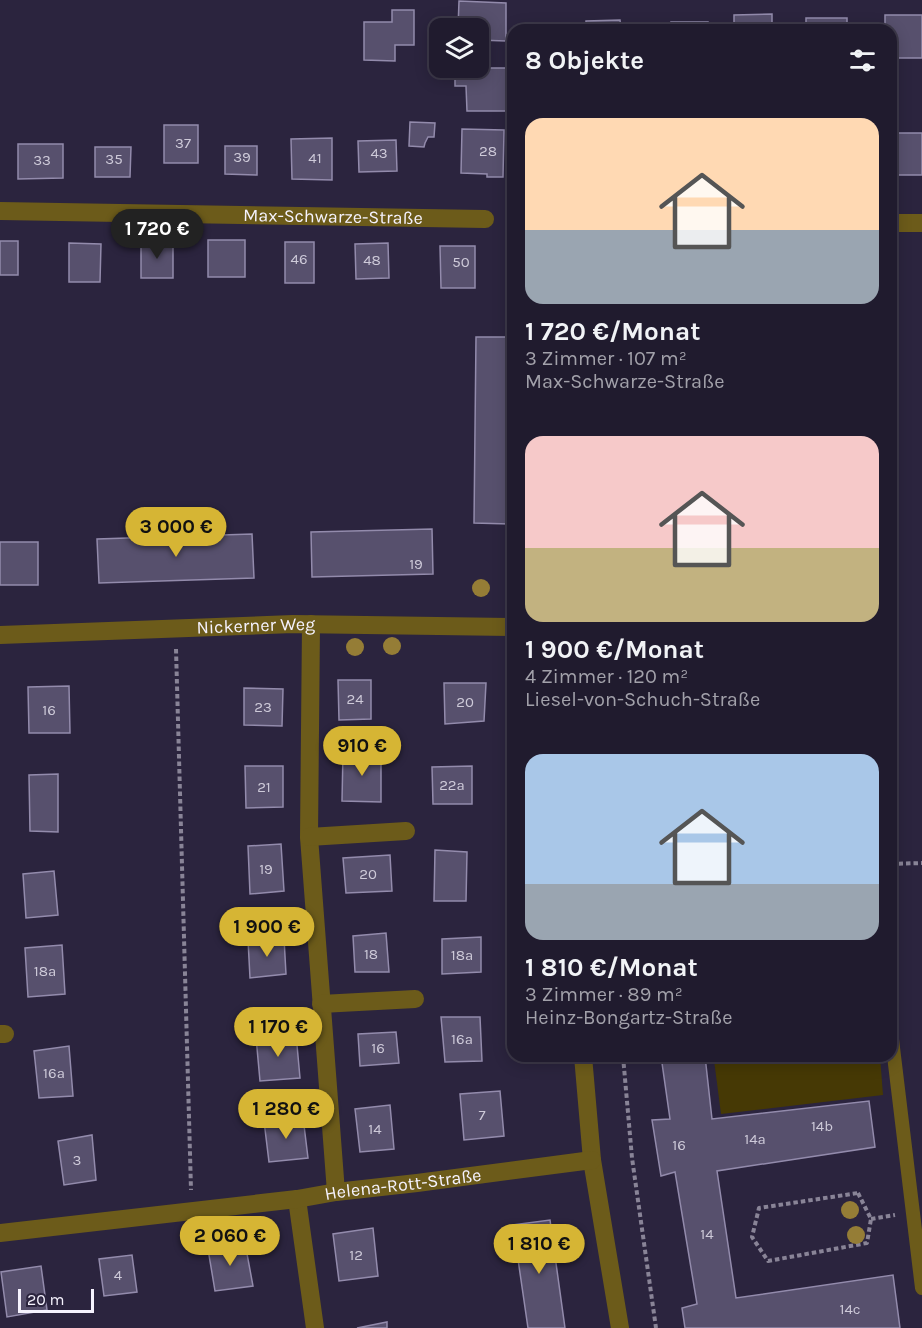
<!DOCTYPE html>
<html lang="de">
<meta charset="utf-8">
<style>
body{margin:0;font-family:Karla,sans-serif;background:#282436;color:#f1f3f6;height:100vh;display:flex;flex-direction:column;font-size:22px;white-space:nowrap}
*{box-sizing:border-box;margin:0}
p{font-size:20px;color:#a2a1aa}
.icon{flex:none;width:33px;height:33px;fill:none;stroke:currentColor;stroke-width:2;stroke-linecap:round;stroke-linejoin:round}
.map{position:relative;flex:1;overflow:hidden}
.sheet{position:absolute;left:507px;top:24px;width:390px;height:1038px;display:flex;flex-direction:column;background:#201b2e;border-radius:18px;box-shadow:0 3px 15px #0003,0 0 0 2px #3d394a}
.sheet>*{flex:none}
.buttons{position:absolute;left:429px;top:18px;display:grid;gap:12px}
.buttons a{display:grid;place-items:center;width:60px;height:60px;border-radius:12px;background:#201b2e;box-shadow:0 3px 15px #0003,0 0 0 2px #3d394a;font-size:30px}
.scale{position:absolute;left:18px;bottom:15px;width:76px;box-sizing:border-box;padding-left:6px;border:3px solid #f5f2fd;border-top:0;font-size:16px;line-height:21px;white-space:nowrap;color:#f5f2fd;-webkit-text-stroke:4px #2b243e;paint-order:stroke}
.price{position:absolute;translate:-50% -51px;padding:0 14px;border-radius:21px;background:#d6b534;color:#111;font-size:20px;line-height:39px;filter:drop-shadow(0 2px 3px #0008)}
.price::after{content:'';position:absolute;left:50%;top:36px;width:18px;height:14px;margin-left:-9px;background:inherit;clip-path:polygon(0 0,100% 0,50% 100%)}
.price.current{background:#222;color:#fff}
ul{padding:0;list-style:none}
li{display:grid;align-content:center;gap:12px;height:318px;padding:0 18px}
li span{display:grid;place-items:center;height:186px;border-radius:18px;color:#555}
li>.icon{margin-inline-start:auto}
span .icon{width:108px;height:108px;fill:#fffc;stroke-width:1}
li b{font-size:26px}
h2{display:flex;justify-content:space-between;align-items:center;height:72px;padding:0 18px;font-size:26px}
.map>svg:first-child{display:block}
.green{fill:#463905}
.building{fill:#57506d;stroke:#938bac;stroke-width:1.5}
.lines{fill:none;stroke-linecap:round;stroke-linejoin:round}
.path{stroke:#898497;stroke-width:4;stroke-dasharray:4.5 3;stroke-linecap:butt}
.lane{stroke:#6c5b1a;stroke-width:14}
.street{stroke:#6c5b1a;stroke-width:18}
.tree{fill:#957d36}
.labels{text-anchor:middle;stroke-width:4.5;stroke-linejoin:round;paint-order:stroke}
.number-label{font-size:15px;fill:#cecad9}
.street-label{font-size:18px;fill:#f5f2fd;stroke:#2b243e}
</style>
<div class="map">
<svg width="922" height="1328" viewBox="0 0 922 1328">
<rect width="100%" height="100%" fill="#2b243e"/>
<path class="green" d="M757,1056H880L883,1095L721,1114L714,1060Z"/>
<g class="building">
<path d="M459,1L506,3V41L478,40V28H458Z"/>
<path d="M392,10H414V45H395V61L364,60V22H392Z"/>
<path d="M772,14V30H734V15Z"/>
<path d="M885,15H922V58H891V30H885Z"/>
<rect x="806" y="18" width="41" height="12"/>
<path d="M620,20L621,30H586V21Z"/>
<rect x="671" y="22" width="37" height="8"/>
<path d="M455,68H506V111H467L466,86H455Z"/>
<path d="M410,122L435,123L434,137H428L425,143L424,147L409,146Z"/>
<rect x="164" y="125" width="34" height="38"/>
<path d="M462,129L504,130L503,177H487V174L461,173Z"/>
<rect x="891" y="133" width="31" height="42"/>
<path d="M332,138V180L292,179L291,139Z"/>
<path d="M396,140L397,171L359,172L358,141Z"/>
<path d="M18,144H63V178L18,179Z"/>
<path d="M225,146H257V175L225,174Z"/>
<path d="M95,147H131L130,177H95Z"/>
<rect x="208" y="240" width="37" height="37"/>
<rect x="0" y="241" width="18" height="34"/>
<rect x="141" y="242" width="32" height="36"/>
<rect x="285" y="242" width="29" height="41"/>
<path d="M69,243L101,244L100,282H69Z"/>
<path d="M388,243L389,278L356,279L355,244Z"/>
<path d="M440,246H475V288H441Z"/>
<path d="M476,337H513V524L474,523Z"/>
<path d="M432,529L433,574L312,577L311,532Z"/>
<path d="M252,534L254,578L99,583L97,539Z"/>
<rect x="0" y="542" width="38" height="43"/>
<path d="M338,680H371V719L339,720Z"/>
<path d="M444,683H486L484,721L445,724Z"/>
<path d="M69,686L70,733H29L28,687Z"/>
<path d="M244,688L283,689L282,726L244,725Z"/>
<path d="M343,752L381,753V802L342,801Z"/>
<path d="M245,766H283V807L246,808Z"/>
<path d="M472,766V804H433L432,767Z"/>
<path d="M58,774V832L30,831L29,775Z"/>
<path d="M281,844L284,891L250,894L248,846Z"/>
<path d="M435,850L467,852L466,901H434Z"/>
<path d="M390,855L392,891L346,893L343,858Z"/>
<path d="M54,871L58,915L26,918L23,874Z"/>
<path d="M386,933L389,972H355L353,936Z"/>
<path d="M481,937V972L442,974V939Z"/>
<path d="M284,938L286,974L250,978L248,940Z"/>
<path d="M62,945L65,994L28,997L25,948Z"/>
<path d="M441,1017H480L482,1061L445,1062Z"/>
<path d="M396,1032L399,1063L360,1066L358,1034Z"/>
<path d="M296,1034L300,1078L260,1081L256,1037Z"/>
<path d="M69,1046L73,1096L39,1098L34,1051Z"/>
<path d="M661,1056H705L712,1119L869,1101L875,1147L717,1171L736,1298L893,1275L900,1328H685L682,1308L697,1304L675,1172L661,1176L652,1120L670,1119Z"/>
<path d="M500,1091L504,1136L464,1140L460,1094Z"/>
<path d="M390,1105L394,1149L360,1152L355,1109Z"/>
<path d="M303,1117L308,1158L269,1162L264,1121Z"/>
<path d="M92,1135L96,1180L64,1185L58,1141Z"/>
<path d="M550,1220L565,1328H528L513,1225Z"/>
<path d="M373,1228L378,1276L339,1281L333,1234Z"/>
<path d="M245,1243L253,1286L215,1291L208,1249Z"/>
<path d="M132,1255L137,1292L104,1296L99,1259Z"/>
<path d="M41,1266L47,1310L7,1317L1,1272Z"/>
<path d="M387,1322V1328H357Z"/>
</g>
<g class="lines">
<g class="path">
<path d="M176,649L191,1190"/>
<path d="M891,864L922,863"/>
<path d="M623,1056L632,1158L656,1328"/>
<path d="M707,1056H711"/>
<path d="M858,1193L871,1219L867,1243L768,1261L752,1237L759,1208Z"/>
<path d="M871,1219L895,1215"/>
</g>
<path class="lane" d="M891,1031L922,1288"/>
<g class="street">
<path id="s1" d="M0,211L485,219"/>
<path d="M891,223H922"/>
<path d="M311,624L309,837L336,1192"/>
<path id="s2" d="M0,635L293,624L513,627"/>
<path d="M309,837L406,831"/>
<path d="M321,1004L415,999"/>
<path d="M0,1034H5"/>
<path d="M583,1056L592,1160L620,1328"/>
<path d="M297,1199L315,1328"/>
<path id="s3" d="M0,1233L297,1199L336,1192L417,1183L592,1160"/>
</g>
</g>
<g class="tree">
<circle cx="481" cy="588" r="9"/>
<circle cx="392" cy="646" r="9"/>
<circle cx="355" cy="647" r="9"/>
<circle cx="850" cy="1210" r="9"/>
<circle cx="856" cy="1235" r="9"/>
</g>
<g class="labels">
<g class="number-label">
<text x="183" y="148">37</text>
<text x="488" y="156">28</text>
<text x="379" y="158">43</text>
<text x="242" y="162">39</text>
<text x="315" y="163">41</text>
<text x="114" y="164">35</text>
<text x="42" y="165">33</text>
<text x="299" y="264">46</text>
<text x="372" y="265">48</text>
<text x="461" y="267">50</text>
<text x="416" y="569">19</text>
<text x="355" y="704">24</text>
<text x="465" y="707">20</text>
<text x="263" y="712">23</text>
<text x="49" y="715">16</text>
<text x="452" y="790">22a</text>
<text x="264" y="792">21</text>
<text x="266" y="874">19</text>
<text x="368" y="879">20</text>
<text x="371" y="959">18</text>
<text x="462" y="960">18a</text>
<text x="45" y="976">18a</text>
<text x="462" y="1044">16a</text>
<text x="378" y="1053">16</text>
<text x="54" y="1078">16a</text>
<text x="482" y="1120">7</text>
<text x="822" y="1131">14b</text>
<text x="375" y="1134">14</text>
<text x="755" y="1144">14a</text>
<text x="679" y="1150">16</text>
<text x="77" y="1165">3</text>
<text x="707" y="1239">14</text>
<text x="356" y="1260">12</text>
<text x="118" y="1280">4</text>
<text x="850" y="1314">14c</text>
</g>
<g class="street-label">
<text dy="6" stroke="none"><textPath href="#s1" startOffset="333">Max-Schwarze-Straße</textPath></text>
<text dy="6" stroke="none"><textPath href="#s2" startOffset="256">Nickerner Weg</textPath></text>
<text dy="6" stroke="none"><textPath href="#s3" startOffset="406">Helena-Rott-Straße</textPath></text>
</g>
</g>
</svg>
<div class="buttons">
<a><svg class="icon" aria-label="layers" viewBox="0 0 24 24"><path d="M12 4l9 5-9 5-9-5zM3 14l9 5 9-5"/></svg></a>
</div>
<div class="scale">20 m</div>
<b class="price current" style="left:157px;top:260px">1 720 €</b>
<b class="price" style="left:176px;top:558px">3 000 €</b>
<b class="price" style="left:362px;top:777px">910 €</b>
<b class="price" style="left:267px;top:958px">1 900 €</b>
<b class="price" style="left:278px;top:1058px">1 170 €</b>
<b class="price" style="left:286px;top:1140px">1 280 €</b>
<b class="price" style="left:230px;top:1267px">2 060 €</b>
<b class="price" style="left:539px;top:1275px">1 810 €</b>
<section class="sheet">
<h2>8 Objekte<svg class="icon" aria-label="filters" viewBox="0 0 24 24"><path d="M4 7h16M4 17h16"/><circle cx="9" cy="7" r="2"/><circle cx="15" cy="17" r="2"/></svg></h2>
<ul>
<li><span style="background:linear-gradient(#ffd9b3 60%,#9aa5b1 0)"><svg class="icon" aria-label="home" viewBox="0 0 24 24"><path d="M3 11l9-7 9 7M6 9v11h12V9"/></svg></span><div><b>1 720 €/Monat</b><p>3 Zimmer · 107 m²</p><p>Max-Schwarze-Straße</p></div></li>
<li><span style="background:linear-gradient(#f6c9c9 60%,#c2b280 0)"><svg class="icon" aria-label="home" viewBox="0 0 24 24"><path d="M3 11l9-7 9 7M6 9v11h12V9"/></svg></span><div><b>1 900 €/Monat</b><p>4 Zimmer · 120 m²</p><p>Liesel-von-Schuch-Straße</p></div></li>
<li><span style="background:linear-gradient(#a9c7e8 70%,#9aa5b1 0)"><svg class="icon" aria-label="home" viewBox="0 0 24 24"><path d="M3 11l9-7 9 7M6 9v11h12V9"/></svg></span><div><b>1 810 €/Monat</b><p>3 Zimmer · 89 m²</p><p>Heinz-Bongartz-Straße</p></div></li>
</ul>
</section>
</div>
